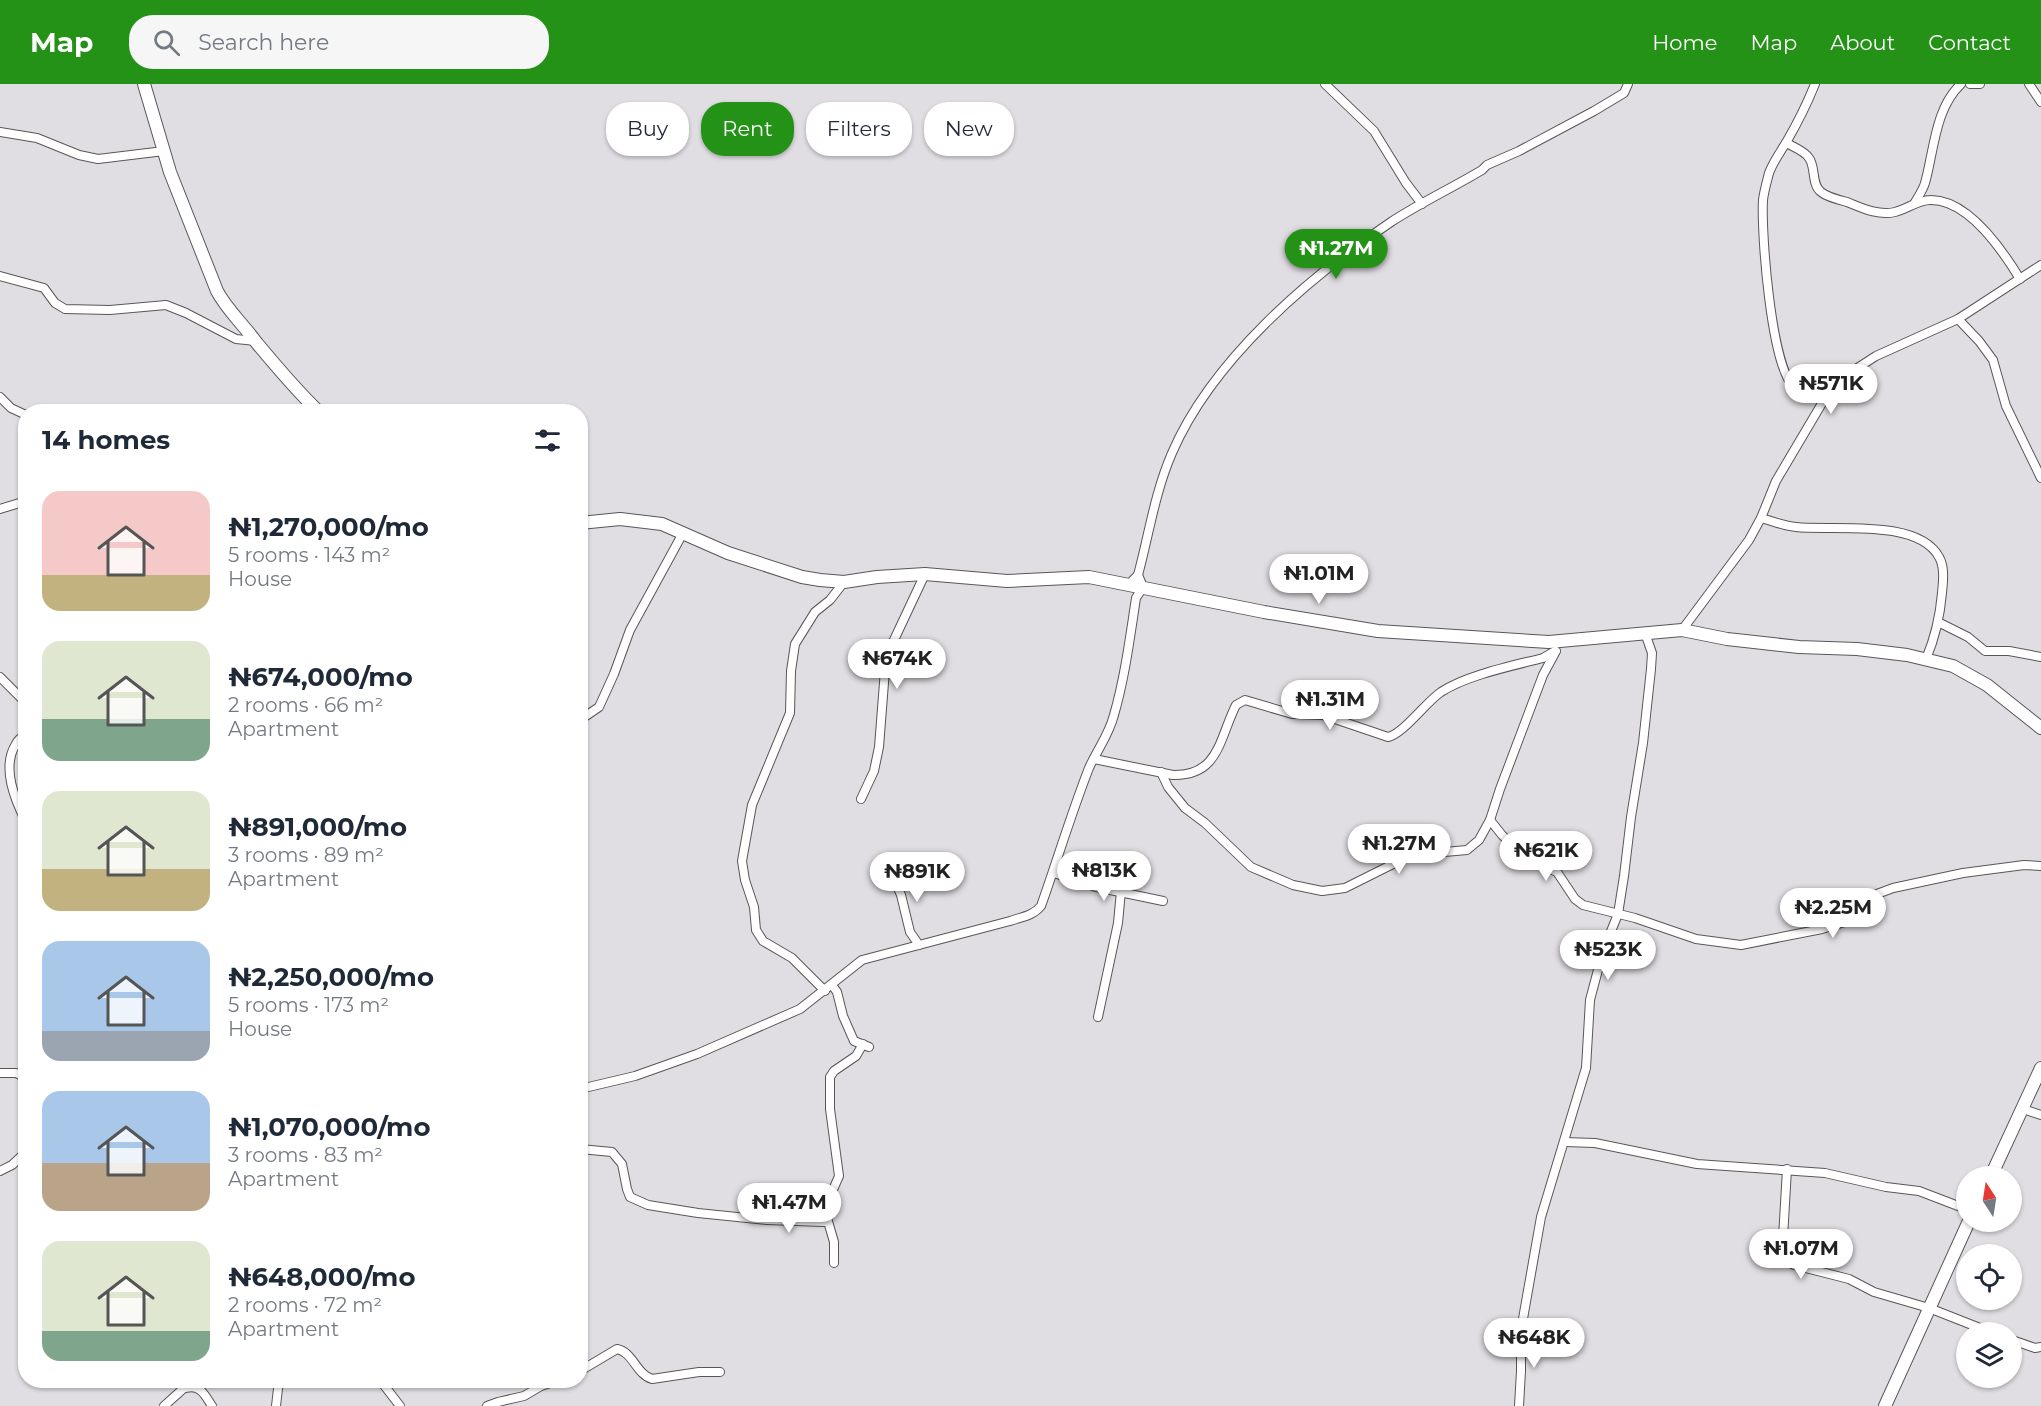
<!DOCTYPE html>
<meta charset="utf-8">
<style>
body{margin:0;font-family:Montserrat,sans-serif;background:#f6f6f7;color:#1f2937;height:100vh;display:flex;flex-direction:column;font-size:22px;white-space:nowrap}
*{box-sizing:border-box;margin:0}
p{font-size:20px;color:#747a83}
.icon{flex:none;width:33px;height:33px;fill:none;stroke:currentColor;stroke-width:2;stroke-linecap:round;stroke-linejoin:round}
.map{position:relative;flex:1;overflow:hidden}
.details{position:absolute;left:18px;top:320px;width:570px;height:984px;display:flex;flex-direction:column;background:#fff;border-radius:24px;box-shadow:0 2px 4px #0004}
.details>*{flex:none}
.top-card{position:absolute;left:606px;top:18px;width:570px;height:54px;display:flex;gap:12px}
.needle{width:39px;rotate:348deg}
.buttons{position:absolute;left:1956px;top:1082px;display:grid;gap:12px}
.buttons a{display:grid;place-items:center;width:66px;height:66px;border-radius:50%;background:#fff;box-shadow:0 2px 4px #0004;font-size:30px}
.price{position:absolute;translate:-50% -51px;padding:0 14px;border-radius:21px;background:#fff;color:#222;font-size:20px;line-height:39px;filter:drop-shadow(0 2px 3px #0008)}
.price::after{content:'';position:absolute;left:50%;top:36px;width:18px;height:14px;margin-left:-9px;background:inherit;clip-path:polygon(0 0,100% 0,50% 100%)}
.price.active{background:#249117;color:#fff}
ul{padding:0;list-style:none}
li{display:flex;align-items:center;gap:18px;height:150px;padding:0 24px}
li span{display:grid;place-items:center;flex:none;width:168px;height:120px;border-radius:18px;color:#555}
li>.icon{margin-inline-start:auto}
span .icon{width:72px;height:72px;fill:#fffc;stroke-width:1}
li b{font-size:26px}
h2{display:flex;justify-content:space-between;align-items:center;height:72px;padding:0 24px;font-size:26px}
.pill{padding:0 21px;border-radius:24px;background:#fff;box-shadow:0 2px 4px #0004;font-size:21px;line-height:54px}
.pill.active{background:#249117;color:#fff}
header{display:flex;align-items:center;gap:36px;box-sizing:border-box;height:84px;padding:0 30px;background:#249117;color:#fff}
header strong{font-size:28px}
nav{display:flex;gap:33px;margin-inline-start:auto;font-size:21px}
.search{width:420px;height:54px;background:#f6f6f7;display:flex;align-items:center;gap:15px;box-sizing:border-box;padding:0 21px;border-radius:24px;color:#747a83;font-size:22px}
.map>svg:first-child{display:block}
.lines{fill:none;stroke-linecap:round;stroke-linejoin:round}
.street-casing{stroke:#59565b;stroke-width:10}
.secondary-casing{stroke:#59565b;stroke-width:14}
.street{stroke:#fff;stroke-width:8}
.secondary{stroke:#fff;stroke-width:12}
</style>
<header>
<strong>Map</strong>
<div class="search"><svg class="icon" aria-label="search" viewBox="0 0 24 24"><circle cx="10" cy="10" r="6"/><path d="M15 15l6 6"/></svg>Search here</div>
<nav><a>Home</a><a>Map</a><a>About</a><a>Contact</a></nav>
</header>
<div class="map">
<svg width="2041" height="1322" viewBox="0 0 2041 1322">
<rect width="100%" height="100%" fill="#e1dee3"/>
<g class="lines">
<defs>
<g id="street">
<path d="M1325,0L1374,47L1406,99L1422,120"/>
<path d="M1815,0C1807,20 1798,38 1787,57C1781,67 1773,78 1769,89C1767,97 1764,107 1763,116C1761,148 1771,283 1794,303C1805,311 1823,302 1834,299"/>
<path d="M1970,0H1980"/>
<path d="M2029,0L2041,18"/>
<path d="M0,48L37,54L79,71L98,75L164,67"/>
<path d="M1787,59C1793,63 1805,67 1809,74C1816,83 1811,100 1821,108C1827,113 1839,116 1847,118C1862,124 1878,132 1895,128C1907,125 1918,116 1930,116C1968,115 2003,167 2020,195"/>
<path d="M1914,120C1918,113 1923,106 1925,99C1934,67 1935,24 1961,0"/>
<path d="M0,192L44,204L55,219L65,225L110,226L166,221L186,229L236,255L256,257"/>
<path d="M1958,235L1979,257L1993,276L2006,322L2041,394"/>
<path d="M0,313L11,324L26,331"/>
<path d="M0,425L26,417"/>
<path d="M1761,434C1772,437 1784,442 1796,443C1833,447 1918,434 1939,473C1945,483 1943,498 1942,509C1940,532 1935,554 1926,575"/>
<path d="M1129,500L1138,491C1149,450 1155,408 1172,369C1212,276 1309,193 1391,138C1420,119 1452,104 1482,86L1487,81L1519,67L1594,27L1624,9L1628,0"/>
<path d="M1938,538L1968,553L1985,567H2009L2041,573"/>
<path d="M1682,546L1749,456L1761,434L1776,397L1834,299L1876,272L1958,235L2041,181"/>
<path d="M0,593L26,619"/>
<path d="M580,636L599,623L614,590L630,546L683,449"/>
<path d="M26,649C23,653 18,655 16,660C1,683 15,716 26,738"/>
<path d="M1094,675L1173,691C1219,692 1219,655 1236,621L1245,616L1292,630L1323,631L1388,653C1403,650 1425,619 1441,608C1467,591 1512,582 1543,574L1555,567"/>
<path d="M1161,688L1168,703L1185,724L1205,739L1251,783L1293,801L1322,807L1345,804L1411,771L1467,766L1479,756L1490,736L1500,705L1543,591L1556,567"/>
<path d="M861,715L874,687L879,663L886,573L925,490"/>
<path d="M1490,736L1502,751L1522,771L1533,778L1557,788L1575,815L1583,821L1635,834L1696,855L1741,861L1822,845L1854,835L1868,826L1877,810L1893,804L1963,789L2024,781L2041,782"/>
<path d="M1054,789L1096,803L1163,817"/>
<path d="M892,790L901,811L910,848L919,861"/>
<path d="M832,901L837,908L843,932L854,957L869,963"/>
<path d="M825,907L792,874L763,857L756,846L754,823L745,796L742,777L752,721L790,629L791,587L795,560L815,528L830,516L844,498"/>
<path d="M1098,933L1118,839L1121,807"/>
<path d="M0,989H16L26,994"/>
<path d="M580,1005L635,992L697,970L800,925L862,876L1010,837C1021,833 1033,832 1041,822C1057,777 1071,730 1089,684C1097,666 1109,651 1114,631C1125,593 1130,553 1136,514L1143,503L1138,491"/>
<path d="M2023,1025L2041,1031"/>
<path d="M1564,1058L1595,1059L1697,1080L1825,1089L1886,1103L1919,1107L1966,1125"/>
<path d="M580,1065L612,1068L622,1080L627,1105L630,1113L648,1121L698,1129L767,1136L824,1138L827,1134L832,1108L839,1092L830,1025V993L834,987L856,972L863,960"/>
<path d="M1787,1085L1783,1154L1782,1172L1786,1177L1794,1181L1849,1195L1874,1208L1929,1224L1990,1248"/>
<path d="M0,1087L12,1081L26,1068"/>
<path d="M827,1134L834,1158V1179"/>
<path d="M2012,1256L2035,1264L2041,1263"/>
<path d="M580,1287L617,1265C633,1268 636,1290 652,1295L699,1288H720"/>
<path d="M380,1296L400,1322"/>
<path d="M386,1303L396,1296"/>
<path d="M186,1304C200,1300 205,1311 212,1322"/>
<path d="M164,1322L193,1296"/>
<path d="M276,1322L279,1296"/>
<path d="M487,1322L498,1318L524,1312L541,1302L559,1296"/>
<path d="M1519,1322L1521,1287V1246L1541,1133L1586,984L1590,916L1603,867L1618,830L1624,792L1631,733L1643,659L1651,585L1652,569L1645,549"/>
</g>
<g id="secondary">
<path d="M144,0L170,88L217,207C227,226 243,240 256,258C276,282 295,305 318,327"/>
<path d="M580,439L620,435L662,440L728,469L802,493L820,496L844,498L877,493L925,490L1007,497L1089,493L1264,528L1378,547L1549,558L1682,546L1727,555L1799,563L1857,565L1907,571L1953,582L1987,601L2041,644"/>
<path d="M1991,1092L2041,984"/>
<path d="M1885,1322L1969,1137"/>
</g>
</defs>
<use href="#street" class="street-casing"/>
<use href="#secondary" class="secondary-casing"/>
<use href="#street" class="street"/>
<use href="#secondary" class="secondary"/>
</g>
</svg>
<div class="buttons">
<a><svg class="needle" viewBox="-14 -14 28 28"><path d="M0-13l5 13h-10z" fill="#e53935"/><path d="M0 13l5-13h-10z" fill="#747a83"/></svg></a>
<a><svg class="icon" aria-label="locate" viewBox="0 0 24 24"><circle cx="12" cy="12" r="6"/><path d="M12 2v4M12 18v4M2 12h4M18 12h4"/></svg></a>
<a><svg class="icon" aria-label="layers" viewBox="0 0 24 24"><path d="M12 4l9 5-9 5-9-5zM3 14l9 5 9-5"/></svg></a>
</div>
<b class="price active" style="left:1336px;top:196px">₦1.27M</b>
<b class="price" style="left:1831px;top:331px">₦571K</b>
<b class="price" style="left:1319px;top:521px">₦1.01M</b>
<b class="price" style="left:897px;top:606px">₦674K</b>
<b class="price" style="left:1330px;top:647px">₦1.31M</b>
<b class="price" style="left:1399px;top:791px">₦1.27M</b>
<b class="price" style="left:1546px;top:798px">₦621K</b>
<b class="price" style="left:1104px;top:818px">₦813K</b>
<b class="price" style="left:917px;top:819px">₦891K</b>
<b class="price" style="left:1833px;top:855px">₦2.25M</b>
<b class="price" style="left:1608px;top:897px">₦523K</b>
<b class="price" style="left:789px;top:1150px">₦1.47M</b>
<b class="price" style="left:1801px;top:1196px">₦1.07M</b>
<b class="price" style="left:1534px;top:1285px">₦648K</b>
<div class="top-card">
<a class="pill">Buy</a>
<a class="pill active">Rent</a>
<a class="pill">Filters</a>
<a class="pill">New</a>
</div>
<section class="details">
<h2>14 homes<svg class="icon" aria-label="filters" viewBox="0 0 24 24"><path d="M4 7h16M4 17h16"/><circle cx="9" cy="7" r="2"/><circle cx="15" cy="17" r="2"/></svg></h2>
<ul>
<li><span style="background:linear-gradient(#f6c9c9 70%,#c2b280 0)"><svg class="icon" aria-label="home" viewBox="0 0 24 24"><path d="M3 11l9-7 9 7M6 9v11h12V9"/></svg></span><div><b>₦1,270,000/mo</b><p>5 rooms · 143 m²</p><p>House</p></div></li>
<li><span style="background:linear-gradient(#dfe7d0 65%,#7fa58c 0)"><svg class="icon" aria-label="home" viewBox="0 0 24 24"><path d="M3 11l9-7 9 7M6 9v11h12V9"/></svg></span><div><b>₦674,000/mo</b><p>2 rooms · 66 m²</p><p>Apartment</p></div></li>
<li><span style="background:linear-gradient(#dfe7d0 65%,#c2b280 0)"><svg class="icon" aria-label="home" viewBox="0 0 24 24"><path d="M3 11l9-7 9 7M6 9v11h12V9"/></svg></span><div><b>₦891,000/mo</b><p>3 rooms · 89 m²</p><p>Apartment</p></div></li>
<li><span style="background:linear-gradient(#a9c7e8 75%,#9aa5b1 0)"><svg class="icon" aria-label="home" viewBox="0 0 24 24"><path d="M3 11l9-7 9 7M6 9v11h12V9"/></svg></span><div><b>₦2,250,000/mo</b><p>5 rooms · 173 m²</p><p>House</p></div></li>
<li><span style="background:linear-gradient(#a9c7e8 60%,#b9a48a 0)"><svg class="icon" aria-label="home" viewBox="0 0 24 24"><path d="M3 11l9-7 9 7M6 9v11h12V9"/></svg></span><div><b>₦1,070,000/mo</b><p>3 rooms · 83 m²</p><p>Apartment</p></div></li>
<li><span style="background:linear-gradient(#dfe7d0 75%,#7fa58c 0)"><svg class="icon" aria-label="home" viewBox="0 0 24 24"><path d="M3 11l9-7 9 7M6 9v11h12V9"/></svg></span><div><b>₦648,000/mo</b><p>2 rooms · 72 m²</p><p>Apartment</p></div></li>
</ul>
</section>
</div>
